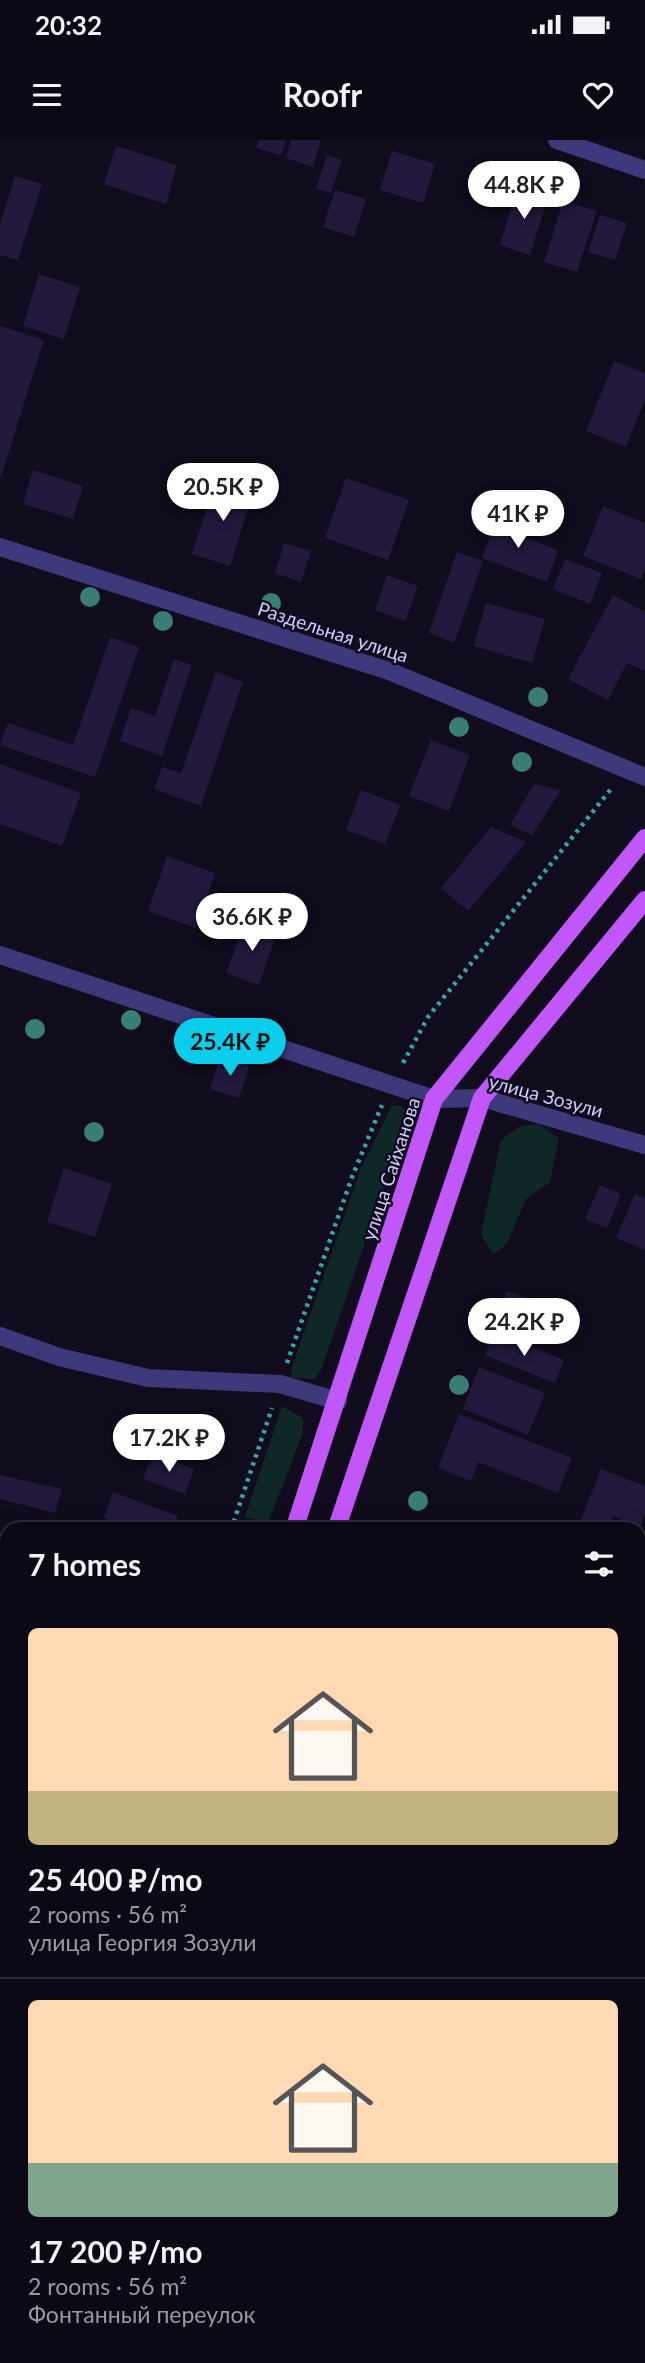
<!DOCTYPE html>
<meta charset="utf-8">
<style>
body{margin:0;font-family:Lato,sans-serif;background:#15121f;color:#f1f3f6;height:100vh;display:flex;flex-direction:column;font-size:26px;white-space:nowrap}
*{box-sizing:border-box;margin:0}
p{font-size:23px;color:#9a9aa1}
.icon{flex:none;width:38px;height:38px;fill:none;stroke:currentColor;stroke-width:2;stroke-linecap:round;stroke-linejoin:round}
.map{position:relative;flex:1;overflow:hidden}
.details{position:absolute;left:0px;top:1382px;width:646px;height:842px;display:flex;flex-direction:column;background:#0c0916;border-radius:21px 21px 0 0;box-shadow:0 7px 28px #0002,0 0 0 2px #2c2a35}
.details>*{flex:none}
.price{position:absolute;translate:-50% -60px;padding:0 16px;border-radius:24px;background:#fff;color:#222;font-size:23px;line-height:46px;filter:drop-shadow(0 2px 4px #0008)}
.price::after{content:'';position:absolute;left:50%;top:42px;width:21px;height:16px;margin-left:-10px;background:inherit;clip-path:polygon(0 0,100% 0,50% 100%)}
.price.selected{background:#09cdeb;color:#111}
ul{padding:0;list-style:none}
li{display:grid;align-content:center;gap:14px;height:371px;padding:0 28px}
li+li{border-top:2px solid #2c2a35}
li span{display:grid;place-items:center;height:217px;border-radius:10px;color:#555}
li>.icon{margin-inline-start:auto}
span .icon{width:126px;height:126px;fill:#fffc;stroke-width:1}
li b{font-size:30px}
h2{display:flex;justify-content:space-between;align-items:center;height:84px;padding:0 28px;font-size:30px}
.status{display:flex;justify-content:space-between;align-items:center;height:49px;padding:0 35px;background:#0c0916;direction:ltr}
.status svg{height:19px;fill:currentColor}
header{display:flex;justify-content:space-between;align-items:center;height:91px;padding:0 28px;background:#0c0916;font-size:32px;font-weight:700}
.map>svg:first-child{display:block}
.green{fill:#102727}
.building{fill:#22193d}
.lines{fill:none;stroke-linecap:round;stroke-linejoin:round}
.path{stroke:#31aaa7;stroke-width:4.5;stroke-dasharray:3.5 5;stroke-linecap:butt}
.minor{stroke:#3e397b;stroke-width:18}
.major{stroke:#c156f9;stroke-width:18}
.tree{fill:#397d76}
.labels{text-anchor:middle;stroke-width:5;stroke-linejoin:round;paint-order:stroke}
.street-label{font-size:19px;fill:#d2cbfd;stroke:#100c1d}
</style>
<div class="status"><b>20:32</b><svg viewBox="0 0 49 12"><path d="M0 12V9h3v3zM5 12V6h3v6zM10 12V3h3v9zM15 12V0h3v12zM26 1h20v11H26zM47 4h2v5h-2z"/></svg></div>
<header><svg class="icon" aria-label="menu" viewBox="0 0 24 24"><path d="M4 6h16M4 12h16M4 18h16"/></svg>Roofr<svg class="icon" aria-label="heart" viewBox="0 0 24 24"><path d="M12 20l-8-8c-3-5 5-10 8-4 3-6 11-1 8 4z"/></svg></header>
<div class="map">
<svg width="645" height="2223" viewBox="0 0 645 2223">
<rect width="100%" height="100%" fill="#100c1d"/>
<g class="green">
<path d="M392,965L401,966L406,971L407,981L321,1230L314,1239L292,1238L291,1230L360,1031Z"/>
<path d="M538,984L559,998L550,1042L526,1059L506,1105L493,1115L481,1094L501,1000L520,986Z"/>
<path d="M282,1266L303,1278V1293L268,1383L245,1377Z"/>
<path d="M645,1531V1633L639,1631V1550Z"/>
</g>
<g class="building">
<path d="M259,0H286L281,15L256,8Z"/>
<path d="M291,0H321L313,27L286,18Z"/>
<path d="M116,6L177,25L166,64L104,44Z"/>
<path d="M392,11L435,24L423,63L380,50Z"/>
<path d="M327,15L342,20L331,53L316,49Z"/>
<path d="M15,36L42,44L18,120L0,115V84Z"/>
<path d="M517,48L548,58L530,115L500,105Z"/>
<path d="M335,50L366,59L354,97L323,87Z"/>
<path d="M563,61L597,71L577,132L544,122Z"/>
<path d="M600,75L627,83L615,120L588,112Z"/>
<path d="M39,134L80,147L64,199L23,186Z"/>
<path d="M0,186L44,200L1,337H0Z"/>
<path d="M614,221L645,233V259L626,307L586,291Z"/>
<path d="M33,330L83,346L73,379L23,364Z"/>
<path d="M346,338L409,360L388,420L325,398Z"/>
<path d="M216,341L253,352L230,426L192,414Z"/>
<path d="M603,366L645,383V429L641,439L583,416Z"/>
<path d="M500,370L518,377L512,393L558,410L547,442L482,418Z"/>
<path d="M284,403L311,411L301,442L275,433Z"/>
<path d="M457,412L483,421L454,503L429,493Z"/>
<path d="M565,419L602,433L590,464L553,449Z"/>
<path d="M387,435L418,446L405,481L375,470Z"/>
<path d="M613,455L645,472V531L627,523L608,560L568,539Z"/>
<path d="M486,463L545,479L532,523L474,506Z"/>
<path d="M110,497L139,507L95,637L0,605L8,583L73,605Z"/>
<path d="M174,519L192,525L162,616L120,601L131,568L155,576Z"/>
<path d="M216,532L243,542L201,666L154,649L162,627L181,633Z"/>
<path d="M431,600L470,615L449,671L409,656Z"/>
<path d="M0,624L81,653L62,706L0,684Z"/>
<path d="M534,644L561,650L532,695L510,685Z"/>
<path d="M361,650L400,665L385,704L346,690Z"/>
<path d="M491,687L526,702L468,771L441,748Z"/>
<path d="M167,716L215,733L196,788L148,771Z"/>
<path d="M245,781L277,792L259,845L226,833Z"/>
<path d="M220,917L249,926L239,958L210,949Z"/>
<path d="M64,1028L112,1044L95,1097L47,1082Z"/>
<path d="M600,1045L621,1054L607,1088L585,1079Z"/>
<path d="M635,1054L645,1058V1110L616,1098Z"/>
<path d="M507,1151L570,1175L561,1197L499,1172Z"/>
<path d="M494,1192L564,1220L555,1243L485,1215Z"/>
<path d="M479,1227L545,1253L528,1295L463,1269Z"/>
<path d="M459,1274L572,1318L558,1353L478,1322L471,1341L438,1328Z"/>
<path d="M153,1314L194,1329L185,1354L143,1339Z"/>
<path d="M601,1329L645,1346V1374L640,1387L613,1376L608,1390H577Z"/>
<path d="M0,1335L62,1349L55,1373L0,1359Z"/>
<path d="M113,1352L178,1376L173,1390H136L104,1378Z"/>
<path d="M645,1393V1424L639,1422V1409Z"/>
<path d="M639,1434L645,1437V1505L639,1502Z"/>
<path d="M0,1505L7,1507V1578L0,1575Z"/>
<path d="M0,1743L7,1746V1837L0,1834Z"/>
<path d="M641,1926L645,1928V1983L639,1980Z"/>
<path d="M112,2217H149L147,2223H110Z"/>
<path d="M307,2217H372L374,2218L372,2223H305Z"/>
<path d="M375,2217H427L424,2223H387Z"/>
<path d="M549,2217H619L635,2223H547Z"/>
</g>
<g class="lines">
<g class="path">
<path d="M403,923L428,877L611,649"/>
<path d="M287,1223L352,1037L382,965"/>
<path d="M231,1390L272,1268"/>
<path d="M0,2122L7,2100"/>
<path d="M639,2134L645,2138"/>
<path d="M434,2223L436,2217"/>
</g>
<g class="minor">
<path d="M557,0L645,30"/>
<path d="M0,407L389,531L645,637"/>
<path d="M0,815L434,959L482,958L645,1005"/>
<path d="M0,1196L59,1217L148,1238L280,1244L338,1261"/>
<path d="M0,1619L7,1625"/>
<path d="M639,1753L645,1733"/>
<path d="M0,2002L7,2005"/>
<path d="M639,2058L645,2061"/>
<path d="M486,2223L488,2217"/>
</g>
<g class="major">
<path d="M294,1390L434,959L645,698"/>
<path d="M336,1390L482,958L645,760"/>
<path d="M17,2223L19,2217"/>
<path d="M57,2223L59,2217"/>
</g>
</g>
<g class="tree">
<circle cx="90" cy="457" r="10"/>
<circle cx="271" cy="463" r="10"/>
<circle cx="163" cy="481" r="10"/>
<circle cx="538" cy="557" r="10"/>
<circle cx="459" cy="587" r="10"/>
<circle cx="522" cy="622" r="10"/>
<circle cx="131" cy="880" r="10"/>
<circle cx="35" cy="889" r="10"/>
<circle cx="94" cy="992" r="10"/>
<circle cx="459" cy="1245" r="10"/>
<circle cx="418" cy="1361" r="10"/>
</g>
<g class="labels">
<g class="street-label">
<text transform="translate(333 492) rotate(18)" y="7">Раздельная улица</text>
<text transform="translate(546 956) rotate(15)" y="7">улица Зозули</text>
<text transform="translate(391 1029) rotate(-72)" y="7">улица Сайханова</text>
</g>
</g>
</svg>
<b class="price" style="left:524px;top:81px">44.8K ₽</b>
<b class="price" style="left:223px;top:383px">20.5K ₽</b>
<b class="price" style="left:518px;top:410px">41K ₽</b>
<b class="price" style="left:252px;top:813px">36.6K ₽</b>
<b class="price selected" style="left:230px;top:938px">25.4K ₽</b>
<b class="price" style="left:524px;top:1218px">24.2K ₽</b>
<b class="price" style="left:169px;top:1334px">17.2K ₽</b>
<section class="details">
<h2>7 homes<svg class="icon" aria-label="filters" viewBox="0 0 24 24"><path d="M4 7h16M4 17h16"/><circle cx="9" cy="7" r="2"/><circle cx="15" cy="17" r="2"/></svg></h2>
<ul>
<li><span style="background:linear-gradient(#ffd9b3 75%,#c2b280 0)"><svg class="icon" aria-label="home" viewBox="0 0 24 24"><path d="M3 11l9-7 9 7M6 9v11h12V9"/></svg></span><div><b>25 400 ₽/mo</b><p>2 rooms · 56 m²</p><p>улица Георгия Зозули</p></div></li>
<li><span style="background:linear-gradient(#ffd9b3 75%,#7fa58c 0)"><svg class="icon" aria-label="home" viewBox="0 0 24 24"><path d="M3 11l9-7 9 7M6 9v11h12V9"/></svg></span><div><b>17 200 ₽/mo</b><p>2 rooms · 56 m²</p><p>Фонтанный переулок</p></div></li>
</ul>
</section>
</div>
